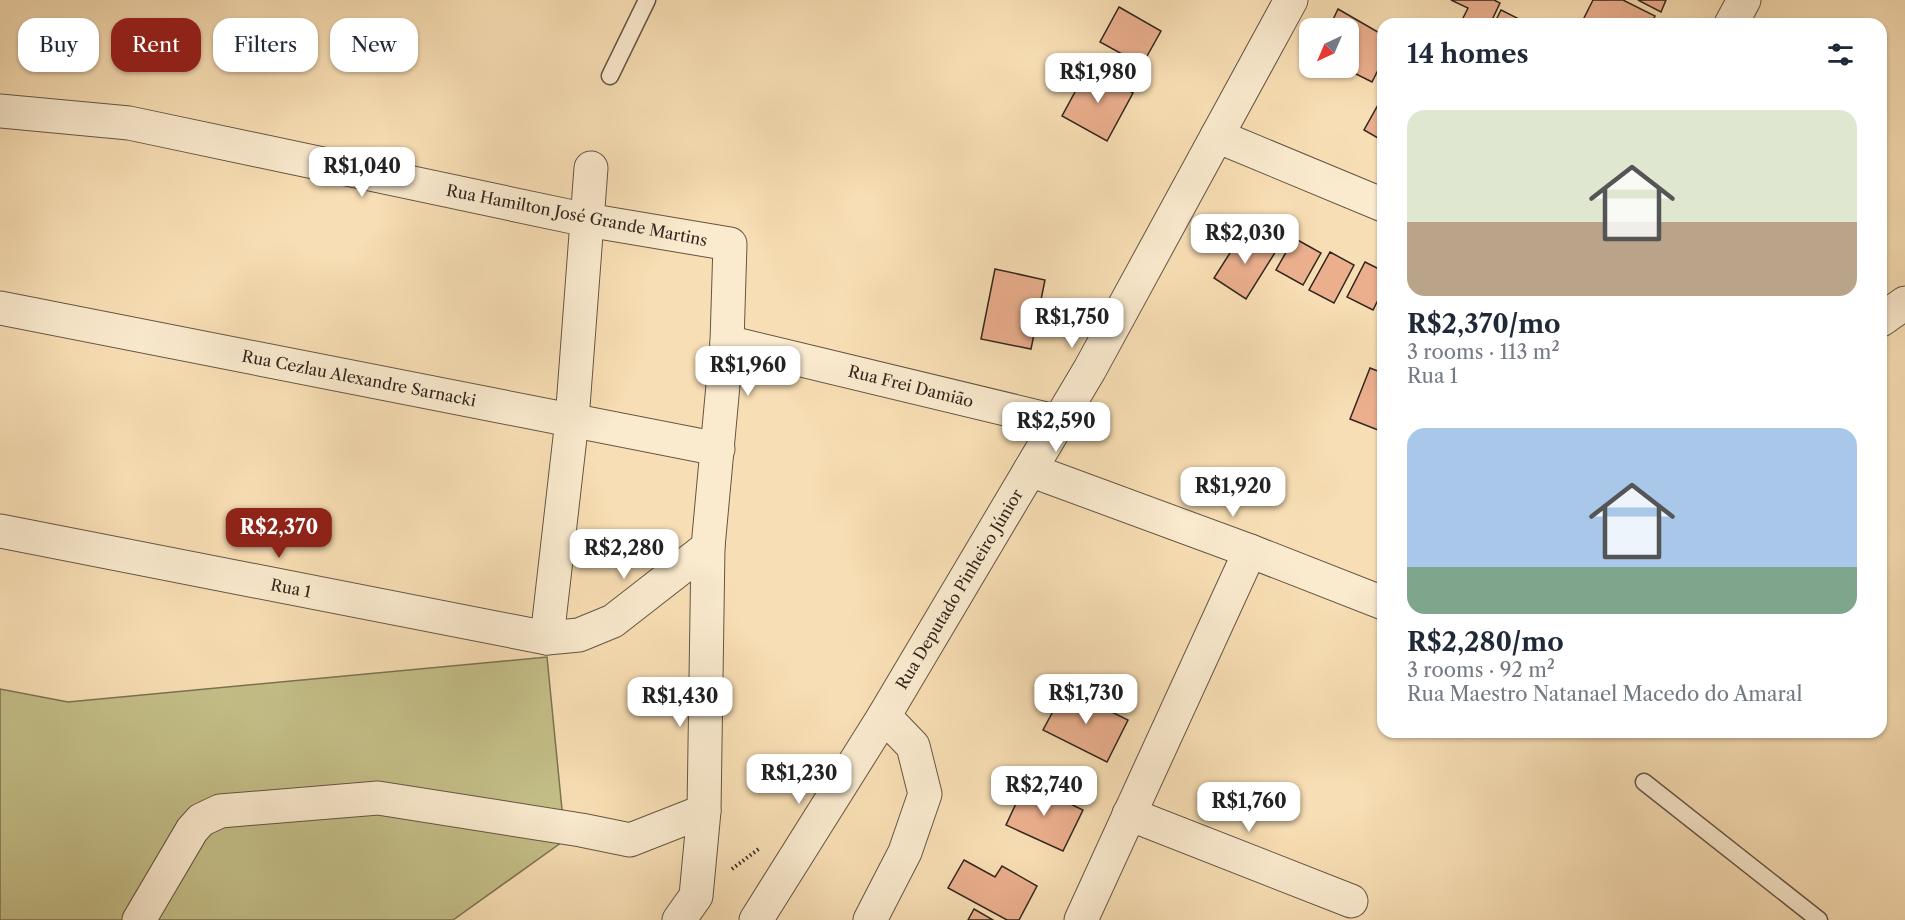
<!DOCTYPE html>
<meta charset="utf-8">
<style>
body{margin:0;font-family:"Libre Caslon Text",serif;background:#f6f6f7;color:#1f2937;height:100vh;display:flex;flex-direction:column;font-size:22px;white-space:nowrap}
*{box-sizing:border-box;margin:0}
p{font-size:20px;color:#747a83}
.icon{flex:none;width:33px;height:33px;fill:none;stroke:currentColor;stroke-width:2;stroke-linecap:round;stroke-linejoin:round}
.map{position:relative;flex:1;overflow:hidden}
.drawer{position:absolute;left:1377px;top:18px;width:510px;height:720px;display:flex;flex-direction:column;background:#fff;border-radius:18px;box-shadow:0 2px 4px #0004}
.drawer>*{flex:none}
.banner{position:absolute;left:18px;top:18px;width:570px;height:54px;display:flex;gap:12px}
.needle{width:39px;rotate:224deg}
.controls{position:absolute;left:1299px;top:18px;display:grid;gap:12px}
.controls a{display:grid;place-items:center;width:60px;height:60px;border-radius:12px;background:#fff;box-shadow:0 2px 4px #0004;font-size:30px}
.price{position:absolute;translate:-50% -51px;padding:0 14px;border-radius:12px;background:#fff;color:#222;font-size:20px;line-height:39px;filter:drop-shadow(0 2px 3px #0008)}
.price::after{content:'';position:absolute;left:50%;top:36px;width:18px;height:14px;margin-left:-9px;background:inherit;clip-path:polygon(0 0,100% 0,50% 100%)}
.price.selected{background:#8f2418;color:#fff}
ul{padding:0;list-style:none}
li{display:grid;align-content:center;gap:12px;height:318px;padding:0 30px}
li span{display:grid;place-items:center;height:186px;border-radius:18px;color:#555}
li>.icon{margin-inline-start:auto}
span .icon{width:108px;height:108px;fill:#fffc;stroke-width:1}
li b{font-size:26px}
h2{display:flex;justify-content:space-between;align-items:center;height:72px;padding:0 30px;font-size:26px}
.pill{padding:0 21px;border-radius:18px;background:#fff;box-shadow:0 2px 4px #0004;font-size:21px;line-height:54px}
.pill.selected{background:#8f2418;color:#fff}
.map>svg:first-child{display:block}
.green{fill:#c4bf88;stroke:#7b7354;stroke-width:1.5}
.building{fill:#ebaf8e;stroke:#32271f;stroke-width:1.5}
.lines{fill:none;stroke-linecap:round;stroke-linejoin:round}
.service-casing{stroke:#645544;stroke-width:19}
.minor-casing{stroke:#645544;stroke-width:35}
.tertiary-casing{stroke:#645544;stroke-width:35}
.path{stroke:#32271f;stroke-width:4;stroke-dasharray:1.5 3;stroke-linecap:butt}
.service{stroke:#faeace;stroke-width:16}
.minor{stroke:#faeace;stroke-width:33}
.tertiary{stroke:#faeace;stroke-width:33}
.labels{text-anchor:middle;stroke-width:4.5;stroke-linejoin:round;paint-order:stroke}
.street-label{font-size:16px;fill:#32271f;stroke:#faeace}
</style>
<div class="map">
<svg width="1905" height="920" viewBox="0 0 1905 920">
<rect width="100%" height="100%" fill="#f8deb4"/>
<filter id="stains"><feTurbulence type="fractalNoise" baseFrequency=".00333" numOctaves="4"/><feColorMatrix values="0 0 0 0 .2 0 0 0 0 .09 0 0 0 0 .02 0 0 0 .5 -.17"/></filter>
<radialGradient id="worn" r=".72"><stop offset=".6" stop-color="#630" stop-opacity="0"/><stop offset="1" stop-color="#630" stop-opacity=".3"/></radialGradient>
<path class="green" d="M547,657L565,840L453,920H0V689L68,702Z"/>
<g class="building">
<path d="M1451,0H1494L1500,3L1490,24H1460L1468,8Z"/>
<path d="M1593,0H1623L1655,16L1651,24H1581Z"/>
<path d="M1638,0H1666L1661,12Z"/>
<path d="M1119,7L1161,31L1142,65L1100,42Z"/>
<path d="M1338,9L1383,35V60L1372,82L1344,68H1348V28H1329Z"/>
<path d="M1501,10L1529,24H1494Z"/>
<path d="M1088,68L1133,93L1107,141L1062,116Z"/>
<path d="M1383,96V141L1364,130Z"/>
<path d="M1244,231L1276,251L1246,299L1214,278Z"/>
<path d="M1294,238L1321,253L1303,285L1276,270Z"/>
<path d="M1330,252L1354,265L1334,303L1309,290Z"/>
<path d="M1365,262L1383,271V290L1373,310L1347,297Z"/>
<path d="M995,269L1045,280L1031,349L981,339Z"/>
<path d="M1370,368L1383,373V432L1350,419Z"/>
<path d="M1065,689L1128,720L1107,762L1043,730Z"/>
<path d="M1026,782L1083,810L1063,851L1006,825Z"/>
<path d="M964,860L995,877L1002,866L1037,886L1019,920H1007L948,888Z"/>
<path d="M974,909L993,920H968Z"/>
</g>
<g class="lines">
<defs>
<g id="service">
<path d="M610,76L647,0"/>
<path d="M1644,782L1819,920"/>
</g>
<g id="minor">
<path d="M1731,24L1744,0"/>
<path d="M0,111L129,123L587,220L730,244L727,342L708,547L704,811L696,896L679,920"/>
<path d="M1217,136L1383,205"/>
<path d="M0,308L718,449"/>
<path d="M1881,320L1905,303"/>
<path d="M727,342L1059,422"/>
<path d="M1030,470L1250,551L1383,603"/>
<path d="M0,531L547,638L579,635L613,621L708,547"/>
<path d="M547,638L572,420L591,168"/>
<path d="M1129,814L1351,901"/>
<path d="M139,920L192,830L201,820L220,811L378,798L581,830L630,840L704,811"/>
<path d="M870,920L905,852L925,794L913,746L884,716"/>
<path d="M1081,920L1250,551"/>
</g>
<path id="tertiary" d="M756,920L884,716L1090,369L1291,0"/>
</defs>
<use href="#service" class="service-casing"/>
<use href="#minor" class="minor-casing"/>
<use href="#tertiary" class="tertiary-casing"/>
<path class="path" d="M732,869L760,848"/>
<use href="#service" class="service"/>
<use href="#minor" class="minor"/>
<use href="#tertiary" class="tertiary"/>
</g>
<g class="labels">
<g class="street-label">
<text transform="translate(577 215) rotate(11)" y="6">Rua Hamilton José Grande Martins</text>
<text transform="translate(359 378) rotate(11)" y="6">Rua Cezlau Alexandre Sarnacki</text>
<text transform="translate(911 386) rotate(14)" y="6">Rua Frei Damião</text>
<text transform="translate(291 588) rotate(11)" y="6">Rua 1</text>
<text transform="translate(959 589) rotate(-59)" y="6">Rua Deputado Pinheiro Júnior</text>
</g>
</g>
<rect width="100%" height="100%" filter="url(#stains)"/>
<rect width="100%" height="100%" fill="url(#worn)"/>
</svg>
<div class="controls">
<a><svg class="needle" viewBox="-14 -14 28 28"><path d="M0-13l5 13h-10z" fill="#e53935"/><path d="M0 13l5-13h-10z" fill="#747a83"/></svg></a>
</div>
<b class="price" style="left:1098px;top:104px">R$1,980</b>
<b class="price" style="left:362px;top:198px">R$1,040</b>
<b class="price" style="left:1245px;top:265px">R$2,030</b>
<b class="price" style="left:1072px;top:349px">R$1,750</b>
<b class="price" style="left:748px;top:397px">R$1,960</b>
<b class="price" style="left:1056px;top:453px">R$2,590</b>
<b class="price" style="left:1233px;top:518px">R$1,920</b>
<b class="price selected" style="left:279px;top:559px">R$2,370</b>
<b class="price" style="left:624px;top:580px">R$2,280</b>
<b class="price" style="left:1086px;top:725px">R$1,730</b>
<b class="price" style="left:680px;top:728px">R$1,430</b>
<b class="price" style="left:799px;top:805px">R$1,230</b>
<b class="price" style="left:1044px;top:817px">R$2,740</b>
<b class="price" style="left:1249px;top:833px">R$1,760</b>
<div class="banner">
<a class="pill">Buy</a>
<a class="pill selected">Rent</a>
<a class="pill">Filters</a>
<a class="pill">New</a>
</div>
<section class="drawer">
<h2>14 homes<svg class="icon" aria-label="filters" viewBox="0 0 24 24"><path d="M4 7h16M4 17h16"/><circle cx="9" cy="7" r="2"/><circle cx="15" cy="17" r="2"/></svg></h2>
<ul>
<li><span style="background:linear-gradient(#dfe7d0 60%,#b9a48a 0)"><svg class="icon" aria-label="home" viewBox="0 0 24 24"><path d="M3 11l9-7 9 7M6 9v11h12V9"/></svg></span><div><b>R$2,370/mo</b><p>3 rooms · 113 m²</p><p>Rua 1</p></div></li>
<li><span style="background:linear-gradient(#a9c7e8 75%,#7fa58c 0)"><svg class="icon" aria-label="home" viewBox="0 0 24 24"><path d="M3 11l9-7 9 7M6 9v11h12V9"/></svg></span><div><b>R$2,280/mo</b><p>3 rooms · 92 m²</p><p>Rua Maestro Natanael Macedo do Amaral</p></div></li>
</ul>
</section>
</div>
